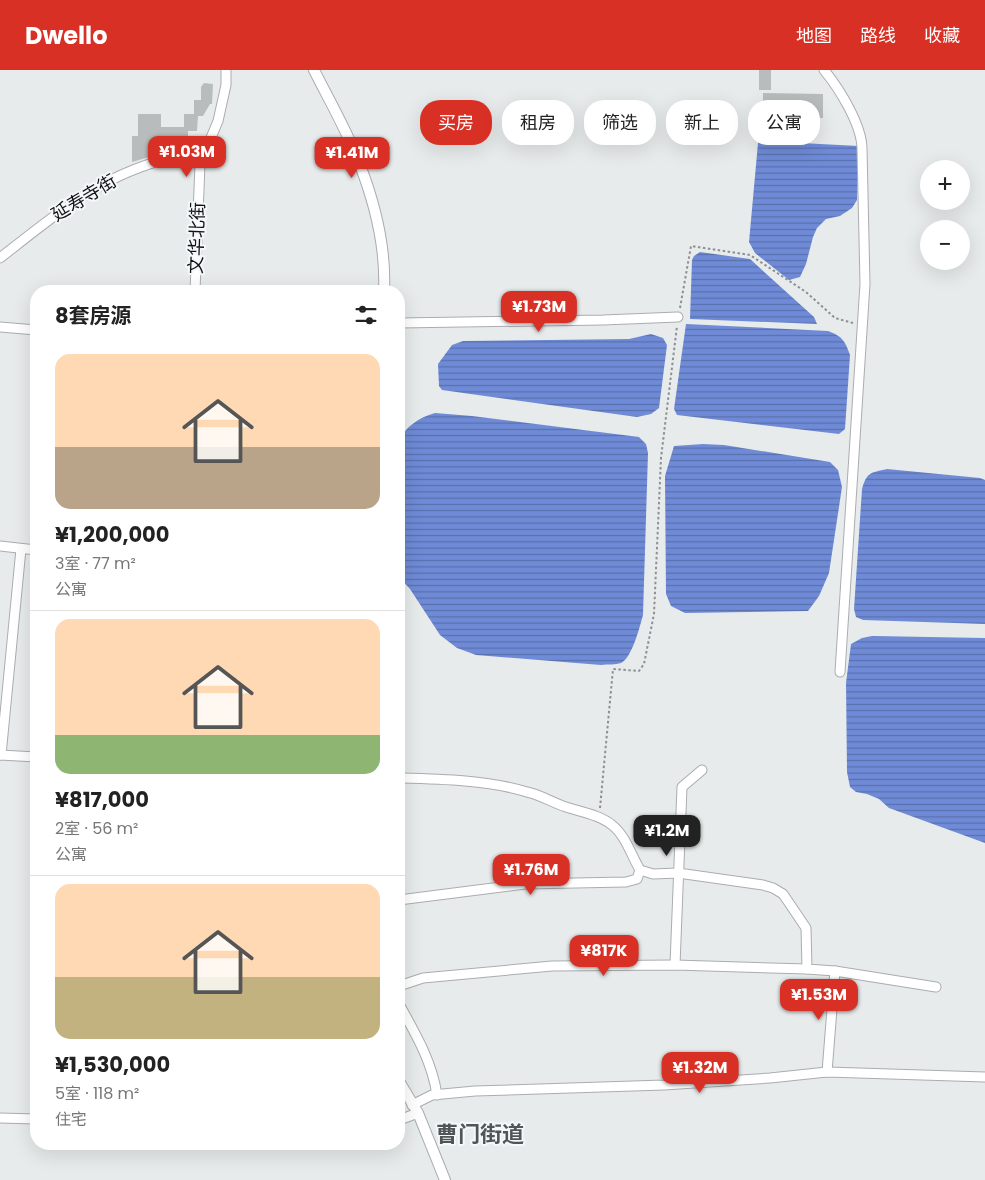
<!DOCTYPE html>
<html lang="zh">
<meta charset="utf-8">
<style>
body{margin:0;font-family:Poppins,"Noto Sans SC",sans-serif;background:#f2f2f2;color:#222;height:100vh;display:flex;flex-direction:column;font-size:19px;white-space:nowrap}
*{box-sizing:border-box;margin:0}
p{font-size:16px;color:#767676}
.icon{flex:none;width:28px;height:28px;fill:none;stroke:currentColor;stroke-width:2;stroke-linecap:round;stroke-linejoin:round}
.map{position:relative;flex:1;overflow:hidden}
.details{position:absolute;left:30px;top:215px;width:375px;height:865px;display:flex;flex-direction:column;background:#fff;border-radius:20px;box-shadow:0 5px 20px #0002}
.details>*{flex:none}
.guide{position:absolute;left:420px;top:30px;width:475px;height:45px;display:flex;gap:10px}
.buttons{position:absolute;left:920px;top:90px;display:grid;gap:10px}
.buttons a{display:grid;place-items:center;width:50px;height:50px;border-radius:50%;background:#fff;box-shadow:0 5px 20px #0002;font-size:25px}
.price{position:absolute;translate:-50% -42px;padding:0 11px;border-radius:10px;background:#d93025;color:#fff;font-size:16px;line-height:32px;filter:drop-shadow(0 1px 2px #0008)}
.price::after{content:'';position:absolute;left:50%;top:30px;width:15px;height:11px;margin-left:-8px;background:inherit;clip-path:polygon(0 0,100% 0,50% 100%)}
.price.active{background:#222;color:#fff}
ul{padding:0;list-style:none}
li{display:grid;align-content:center;gap:10px;height:265px;padding:0 25px}
li+li{border-top:1px solid #e0e0e0}
li span{display:grid;place-items:center;height:155px;border-radius:15px;color:#555}
li>.icon{margin-inline-start:auto}
span .icon{width:90px;height:90px;fill:#fffc;stroke-width:1}
li b{font-size:21px}
h2{display:flex;justify-content:space-between;align-items:center;height:60px;padding:0 25px;font-size:21px}
.pill{padding:0 18px;border-radius:20px;background:#fff;box-shadow:0 5px 20px #0002;font-size:18px;line-height:45px}
.pill.active{background:#d93025;color:#fff}
header{display:flex;align-items:center;gap:30px;box-sizing:border-box;height:70px;padding:0 25px;background:#d93025;color:#fff}
header strong{font-size:24px}
nav{display:flex;gap:28px;margin-inline-start:auto;font-size:18px}
.map>svg:first-child{display:block}
.water{fill:url(#water-rules)}
.building{fill:#b8bcbd}
.lines{fill:none;stroke-linecap:round;stroke-linejoin:round}
.minor-casing{stroke:#aaadaf;stroke-width:11}
.tertiary-casing{stroke:#aaadaf;stroke-width:12}
.path{stroke:#8d8f90;stroke-width:2;stroke-dasharray:2.5 2.5;stroke-linecap:butt}
.minor{stroke:#fff;stroke-width:9}
.tertiary{stroke:#fff;stroke-width:10}
.labels{text-anchor:middle;stroke-width:4;stroke-linejoin:round;paint-order:stroke}
.street-label{font-size:18px;fill:#111212;stroke:#f5f8fa}
.district-label{font-size:22px;font-weight:bold;fill:#525556;stroke:#f5f8fa}
</style>
<header>
<strong>Dwello</strong>
<nav><a>地图</a><a>路线</a><a>收藏</a></nav>
</header>
<div class="map">
<svg width="985" height="1110" viewBox="0 0 985 1110">
<defs>
<pattern id="water-rules" width="6" height="5" patternUnits="userSpaceOnUse" patternTransform="scale(1.25)"><rect width="6" height="5" fill="#6f8bd7"/><path d="M0 2.5h6" fill="none" stroke="#5a70ad"/></pattern>
</defs>
<rect width="100%" height="100%" fill="#e7ebec"/>
<g class="water">
<path d="M761,71L859,76L857,130L852,138L840,146L826,149L817,158L813,167L806,194L800,207L789,210L755,183L749,172L758,73Z"/>
<path d="M700,182L750,189L814,247L817,254L690,249L692,190L694,186Z"/>
<path d="M686,254L828,261C842,266 845,271 850,285L845,359L839,364L677,345L674,339Z"/>
<path d="M651,264L663,268L667,275L659,338L651,344L637,347L442,320L439,316L438,294L452,275L463,271L629,269Z"/>
<path d="M435,343L472,346L639,367L646,374L648,383L643,545C640,556 632,588 621,593C616,595 607,594 601,595L476,585L457,578L440,565L410,519L399,507V370C407,356 418,348 435,343Z"/>
<path d="M703,374L724,375L830,392L838,400L842,417L829,503L819,526L808,541L685,543L671,536L666,524L665,406L674,376Z"/>
<path d="M887,399L980,408L985,410V554L863,550L856,547L854,539L862,419C867,402 870,403 887,399Z"/>
<path d="M872,566L985,568V773L889,738L879,729L867,724L856,722L850,717L847,702L846,613L851,574L862,568Z"/>
</g>
<g class="building">
<rect x="759" y="0" width="12" height="20"/>
<path d="M204,13L213,14L212,34H210L203,46H198L197,61H188V71L173,75V80L132,92V66H138V44H161V57H184V44H194V30H201V17Z"/>
<path d="M763,23L823,24V48L763,47Z"/>
</g>
<g class="lines">
<defs>
<g id="minor">
<path d="M824,0C839,18 862,55 862,79L865,214L840,602"/>
<path d="M0,188C36,160 72,130 113,109C143,94 175,86 207,77"/>
<path d="M195,221L200,94L218,51L226,15V0"/>
<path d="M399,253L603,250L678,247"/>
<path d="M0,257L36,260"/>
<path d="M0,476L36,480"/>
<path d="M0,685L36,687"/>
<path d="M1,685L21,479"/>
<path d="M399,708C439,709 489,710 527,722C541,725 553,733 566,737C581,742 600,745 612,755C626,766 631,785 640,800L653,804L678,803L763,815L773,818L783,824L806,858L807,899L835,901L936,917"/>
<path d="M399,830L525,814L626,812L637,809L640,800"/>
<path d="M675,895L682,717L702,700"/>
<path d="M399,916L423,908L552,896L675,895L807,899"/>
<path d="M399,934C415,963 432,991 437,1025"/>
<path d="M827,1002L835,901"/>
<path d="M412,1035L432,1025L475,1021L664,1015L770,1008L827,1002L985,1007"/>
<path d="M0,1048L36,1049"/>
<path d="M399,1050L418,1043"/>
</g>
<g id="tertiary">
<path d="M314,0C329,30 346,59 358,90C374,130 386,178 384,221"/>
<path d="M399,1011L418,1043L445,1110"/>
</g>
</defs>
<use href="#minor" class="minor-casing"/>
<use href="#tertiary" class="tertiary-casing"/>
<g class="path">
<path d="M680,238L691,176L750,185L806,222L835,248L853,253"/>
<path d="M600,738L613,599L639,601L644,594L654,544L661,388L677,256"/>
</g>
<use href="#minor" class="minor"/>
<use href="#tertiary" class="tertiary"/>
</g>
<g class="labels">
<g class="street-label">
<text transform="translate(84 128) rotate(-31)" y="6">延寿寺街</text>
<text transform="translate(197 168) rotate(-88)" y="6">文华北街</text>
</g>
<g class="district-label">
<text x="480" y="1072">曹门街道</text>
</g>
</g>
</svg>
<div class="buttons">
<a>+</a>
<a>−</a>
</div>
<b class="price" style="left:187px;top:108px">¥1.03M</b>
<b class="price" style="left:352px;top:109px">¥1.41M</b>
<b class="price" style="left:539px;top:263px">¥1.73M</b>
<b class="price active" style="left:667px;top:787px">¥1.2M</b>
<b class="price" style="left:531px;top:826px">¥1.76M</b>
<b class="price" style="left:604px;top:907px">¥817K</b>
<b class="price" style="left:819px;top:951px">¥1.53M</b>
<b class="price" style="left:700px;top:1024px">¥1.32M</b>
<div class="guide">
<a class="pill active">买房</a>
<a class="pill">租房</a>
<a class="pill">筛选</a>
<a class="pill">新上</a>
<a class="pill">公寓</a>
</div>
<section class="details">
<h2>8套房源<svg class="icon" aria-label="filters" viewBox="0 0 24 24"><path d="M4 7h16M4 17h16"/><circle cx="9" cy="7" r="2"/><circle cx="15" cy="17" r="2"/></svg></h2>
<ul>
<li><span style="background:linear-gradient(#ffd9b3 60%,#b9a48a 0)"><svg class="icon" aria-label="home" viewBox="0 0 24 24"><path d="M3 11l9-7 9 7M6 9v11h12V9"/></svg></span><div><b>¥1,200,000</b><p>3室 · 77 m²</p><p>公寓</p></div></li>
<li><span style="background:linear-gradient(#ffd9b3 75%,#8fb573 0)"><svg class="icon" aria-label="home" viewBox="0 0 24 24"><path d="M3 11l9-7 9 7M6 9v11h12V9"/></svg></span><div><b>¥817,000</b><p>2室 · 56 m²</p><p>公寓</p></div></li>
<li><span style="background:linear-gradient(#ffd9b3 60%,#c2b280 0)"><svg class="icon" aria-label="home" viewBox="0 0 24 24"><path d="M3 11l9-7 9 7M6 9v11h12V9"/></svg></span><div><b>¥1,530,000</b><p>5室 · 118 m²</p><p>住宅</p></div></li>
</ul>
</section>
</div>
